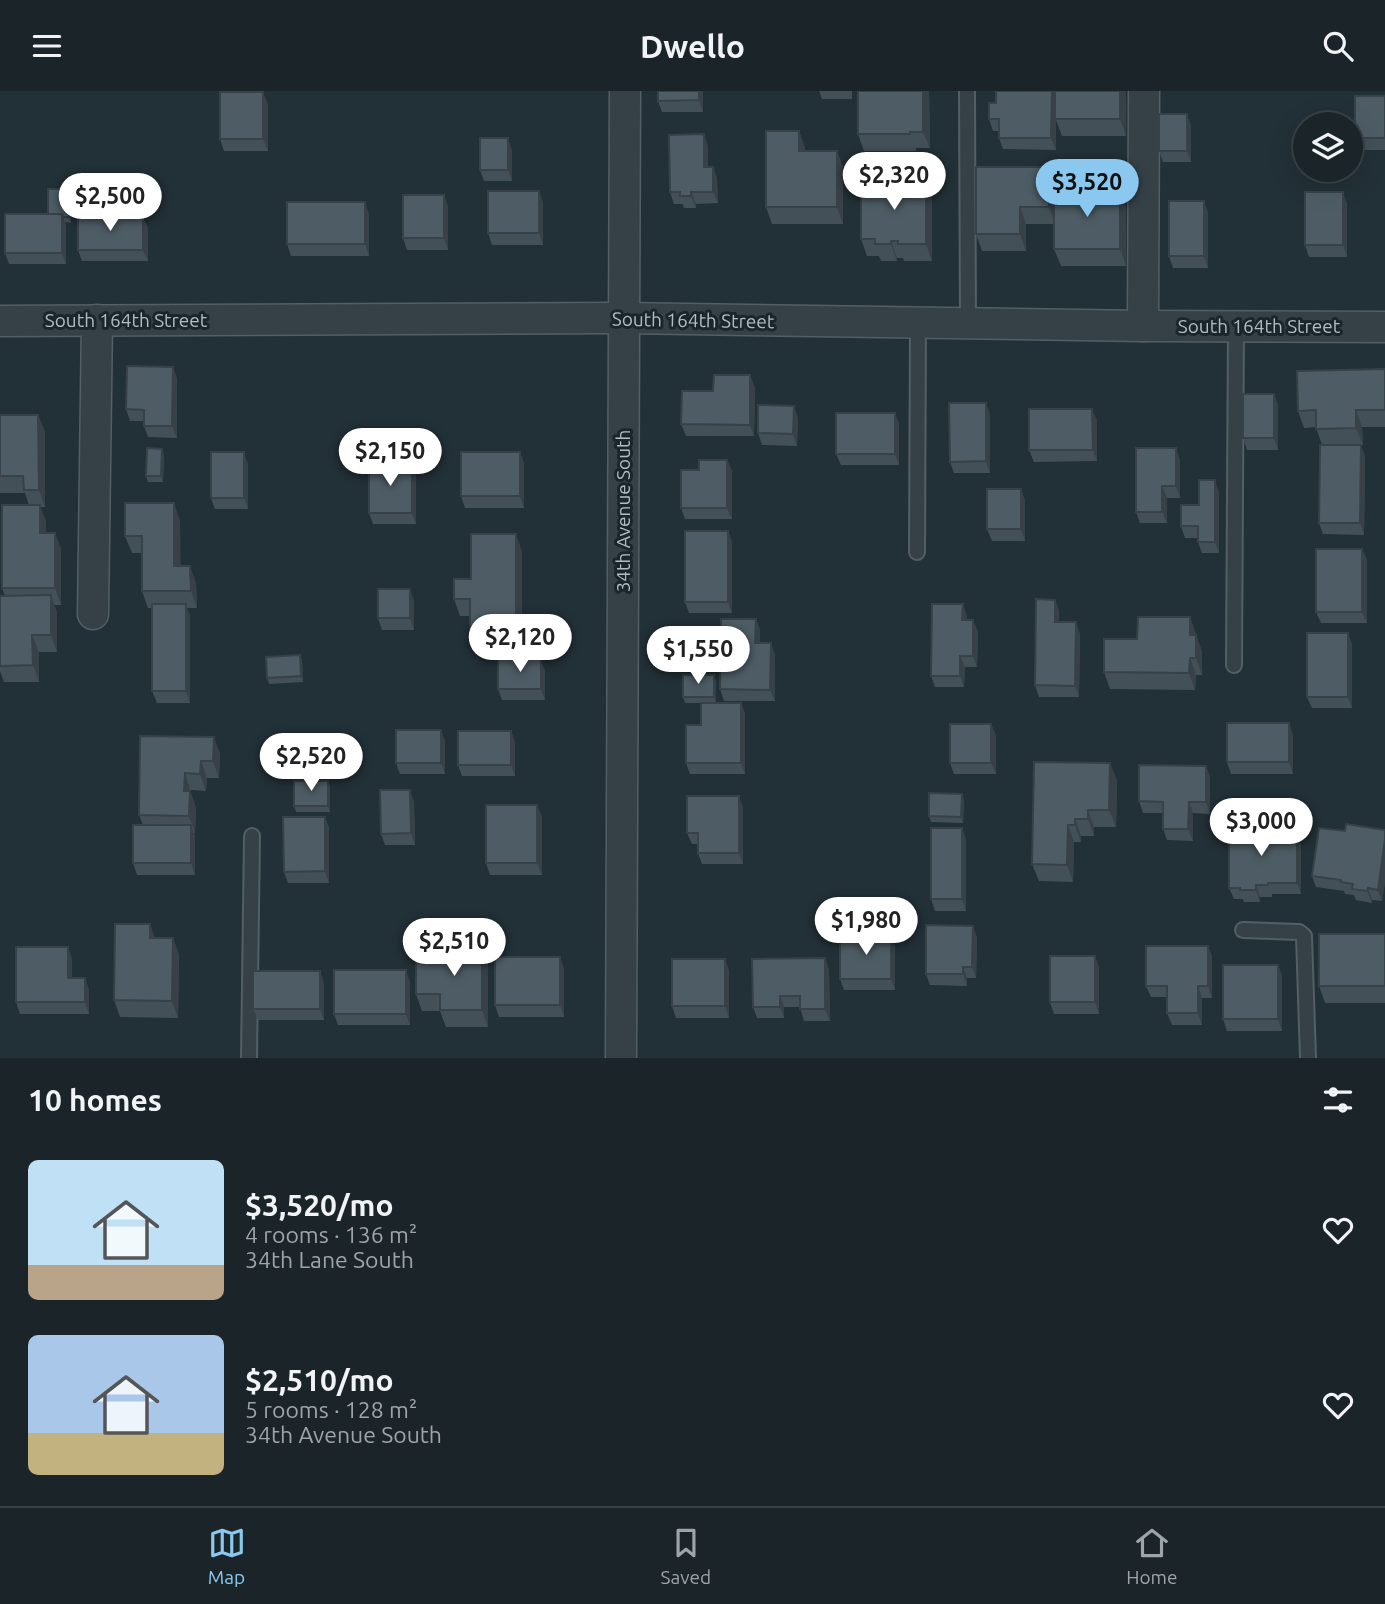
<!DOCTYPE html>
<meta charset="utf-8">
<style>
body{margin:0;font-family:Ubuntu,sans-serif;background:#232c31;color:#f1f3f6;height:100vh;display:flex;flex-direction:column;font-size:26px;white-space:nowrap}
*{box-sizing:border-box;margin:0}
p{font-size:23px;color:#9fa4a8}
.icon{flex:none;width:38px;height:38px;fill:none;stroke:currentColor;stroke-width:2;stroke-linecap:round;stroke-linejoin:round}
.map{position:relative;height:967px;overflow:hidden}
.side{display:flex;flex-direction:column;background:#1a2429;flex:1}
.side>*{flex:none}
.fabs{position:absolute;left:1293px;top:21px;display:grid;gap:14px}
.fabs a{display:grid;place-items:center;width:70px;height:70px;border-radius:50%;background:#1a2429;box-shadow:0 7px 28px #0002,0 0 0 2px #384146;font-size:35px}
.price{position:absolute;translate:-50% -60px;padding:0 16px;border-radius:24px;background:#fff;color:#222;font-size:23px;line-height:46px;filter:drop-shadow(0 2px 4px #0008)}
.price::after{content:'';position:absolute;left:50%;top:42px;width:21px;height:16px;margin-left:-10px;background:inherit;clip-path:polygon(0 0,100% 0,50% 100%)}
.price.on{background:#8ac8ef;color:#111}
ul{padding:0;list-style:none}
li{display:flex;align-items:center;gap:21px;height:175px;padding:0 28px}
li span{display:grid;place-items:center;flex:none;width:196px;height:140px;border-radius:10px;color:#555}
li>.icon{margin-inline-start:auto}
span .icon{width:84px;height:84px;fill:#fffc;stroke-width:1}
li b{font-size:30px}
h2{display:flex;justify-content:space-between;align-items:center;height:84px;padding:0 28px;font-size:30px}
header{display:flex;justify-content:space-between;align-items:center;height:91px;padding:0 28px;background:#1a2429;font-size:32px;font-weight:700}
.tabs{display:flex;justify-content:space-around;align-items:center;height:98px;border-top:2px solid #384146;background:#1a2429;font-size:19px;color:#9fa4a8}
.tabs a{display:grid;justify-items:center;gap:4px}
.tabs .on{color:#8ac8ef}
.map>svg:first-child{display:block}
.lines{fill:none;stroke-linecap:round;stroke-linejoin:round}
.service-casing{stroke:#535f65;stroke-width:18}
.minor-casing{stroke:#535f65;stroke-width:33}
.service{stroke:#364147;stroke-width:14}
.minor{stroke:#364147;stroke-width:30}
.wall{fill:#435057}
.shaded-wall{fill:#374147}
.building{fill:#4e5d65;stroke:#374147;stroke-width:2}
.labels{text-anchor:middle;stroke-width:6;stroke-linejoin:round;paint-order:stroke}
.street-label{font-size:19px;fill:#b0bcc4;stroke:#1b262c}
</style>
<header><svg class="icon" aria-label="menu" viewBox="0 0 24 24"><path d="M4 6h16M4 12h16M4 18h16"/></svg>Dwello<svg class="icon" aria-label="search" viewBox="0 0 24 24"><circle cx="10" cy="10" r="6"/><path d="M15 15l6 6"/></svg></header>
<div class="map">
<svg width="1385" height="967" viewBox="0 0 1385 967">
<rect width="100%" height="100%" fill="#223037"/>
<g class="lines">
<defs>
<g id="service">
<path d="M967,0L968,233"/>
<path d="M917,461L918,232"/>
<path d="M1234,574L1236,235"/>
<path d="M1243,839L1299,841L1304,845L1308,967"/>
<path d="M249,967L252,745"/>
</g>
<g id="minor">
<path d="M0,230L623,227L1143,235L1385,236"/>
<path d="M1143,235L1144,0"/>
<path d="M93,523L97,229"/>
<path d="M621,967L625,0"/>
</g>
</defs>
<use href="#service" class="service-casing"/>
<use href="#minor" class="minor-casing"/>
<use href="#service" class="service"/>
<use href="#minor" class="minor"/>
</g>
<g class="wall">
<path d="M658,0H703V21H662L658,10Z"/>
<path d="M819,0H852V8H822Z"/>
<path d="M929,0L930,57H916V60H864L858,43Z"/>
<path d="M1126,0V45H1062L1056,29V59L1003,58L999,47V40H993L989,28L996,12Z"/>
<path d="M1385,5V59H1359L1355,47Z"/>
<path d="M268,13V60H224L220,48Z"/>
<path d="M1191,34V71H1163L1159,60Z"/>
<path d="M799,40L805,57V60H837L843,77V133H772L766,116Z"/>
<path d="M708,55V76H713L717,88L718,112L696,113V117H684L683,113H674L670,101Z"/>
<path d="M512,59V90H484L480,79Z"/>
<path d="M910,89L912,92L932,109V170H904L903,167H897V170H881L879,165H867L861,148L895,92Z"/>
<path d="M1055,93V98L1126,115V175H1061L1054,158V133H1026V160H982L976,143Z"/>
<path d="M539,100L543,112V154H492L488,142Z"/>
<path d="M71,104V132L65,131L66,134V173H9L5,162L48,123Z"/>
<path d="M444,104L448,116V159H407L403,147Z"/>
<path d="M1347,112V166H1309L1305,154Z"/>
<path d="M1208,122V177H1173L1169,165Z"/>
<path d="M369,123V165H291L287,153Z"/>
<path d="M148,137V170H82L78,159Z"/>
<path d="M173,276L177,288V347L148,346L144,335V330H130L126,318Z"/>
<path d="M1385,278V336H1362L1363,354H1361L1365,366L1364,444L1323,443L1319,432L1322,354L1316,336L1304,337L1298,320Z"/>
<path d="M755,296L754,345H686L681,333L713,300Z"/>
<path d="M1274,303L1278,315V359H1247L1243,347Z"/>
<path d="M895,322L899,334V374H841L836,363Z"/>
<path d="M990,323V382H954L950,371Z"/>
<path d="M0,324H38L45,341V416H40L46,431V442H55L61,459V514H54L57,521V561H39V591H4L0,580V505H5L2,497L29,414L25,402H0Z"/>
<path d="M798,327L797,355L762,354L758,342Z"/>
<path d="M1097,329V370L1034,371L1029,359Z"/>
<path d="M520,361L524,373V417H465L461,405Z"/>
<path d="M164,364L163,391H148L146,385Z"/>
<path d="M727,369L732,380V428H685L681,417L699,379Z"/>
<path d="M1180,369V407H1167V432H1140L1136,421Z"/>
<path d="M248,373V418H215L211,407Z"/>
<path d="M416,384V433H373L369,422Z"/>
<path d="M1219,401V462H1202L1198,451V447H1185L1181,435L1199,414Z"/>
<path d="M1025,409V450H992L987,438Z"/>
<path d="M180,429V475L196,492L197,517H187L190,525V612H157L152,600V517H148L142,500V462H132L125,445Z"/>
<path d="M728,440L732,451V522H689L685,511Z"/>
<path d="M1362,458L1367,469V532H1321L1316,521Z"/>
<path d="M522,460V556H476L470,539V525H460L454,508L471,488Z"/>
<path d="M1055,509L1059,520V531L1080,543L1079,606H1039L1035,594Z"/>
<path d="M414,510V539H382L378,527Z"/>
<path d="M967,525V529H973L978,541L977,576H965L964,596H935L931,585Z"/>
<path d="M1190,526L1202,561V584H1196L1195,599L1110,598L1104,581L1137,548Z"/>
<path d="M756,528L760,539V552L775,563V610H724L720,598Z"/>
<path d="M1348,542L1352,554V617H1312L1307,606Z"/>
<path d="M300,564L302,570L303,591L269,593L267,587Z"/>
<path d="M545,580V609H502L498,598Z"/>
<path d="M716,590V612H741L745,623V683H690L686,672L701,634V612H685L683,606Z"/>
<path d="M1289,632L1293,644V683H1231L1227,671Z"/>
<path d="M991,633L996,645V683H954L950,672Z"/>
<path d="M511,640L515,652V685H462L458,674Z"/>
<path d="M140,645L220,662L219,687H207L206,700L191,699V703L196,717L195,742H194L195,746V784H137L133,772L143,734L139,724Z"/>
<path d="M445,650V683H400L396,672Z"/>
<path d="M1034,671L1117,689L1116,736H1094V745H1081V751H1074L1073,791L1039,790L1032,773Z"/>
<path d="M1206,675L1210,686V723L1193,722V750L1167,749L1163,738V722H1143L1139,710Z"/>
<path d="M328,690L330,696V721H296L294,715Z"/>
<path d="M962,703L964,709L963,732L931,731L929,725Z"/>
<path d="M414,710L415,754H385L381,743Z"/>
<path d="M743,716V773H702L698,762V753H692L687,742Z"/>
<path d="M542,725V784H490L486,772Z"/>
<path d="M325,726L329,737V792H288L284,781Z"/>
<path d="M962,737L966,749V820H935L931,808Z"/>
<path d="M1385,739V791L1382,810L1372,809V812L1356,809L1354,804L1345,803L1344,800L1316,796L1312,785L1345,740Z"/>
<path d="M1272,743H1297L1301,754V803H1272V806H1260V811H1244L1243,808H1234L1229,797Z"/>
<path d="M1385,843V912H1325L1319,895Z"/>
<path d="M977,846L976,887H967V895L930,894L926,883Z"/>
<path d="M173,847L179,864L178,927L120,926L114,909Z"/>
<path d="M895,855V899H844L840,888Z"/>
<path d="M1208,855L1212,866V907H1202V934H1172L1167,922V906H1151L1146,895Z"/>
<path d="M1095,865L1099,877V923H1054L1050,911Z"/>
<path d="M560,866L564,878V926H499L495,914Z"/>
<path d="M72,867V887H85L89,899V923H20L16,911Z"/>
<path d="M825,867L829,879L830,930H804L800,916H784V927H757L753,916Z"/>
<path d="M725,868L729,880V927H676L672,915Z"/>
<path d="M488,870V936H446L440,920H422L416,903Z"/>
<path d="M1278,874L1282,885V940H1227L1223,928Z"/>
<path d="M410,891V934H338L334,923Z"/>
<path d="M324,892V929H258L253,918Z"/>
</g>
<g class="shaded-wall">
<path d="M699,0H703V21L699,9Z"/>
<path d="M923,0H929L930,57L923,41Z"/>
<path d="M1052,0H1056V59L1051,47Z"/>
<path d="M1120,0H1126V45L1120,28Z"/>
<path d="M263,1L268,13V60L263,48Z"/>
<path d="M1187,23L1191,34V71L1187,60Z"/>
<path d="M799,40L805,57V77L799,60Z"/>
<path d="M704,43L708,55V88L704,76Z"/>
<path d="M508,47L512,59V90L508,79Z"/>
<path d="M837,60L843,77V133L837,116Z"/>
<path d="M713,76L717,88L718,112L713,101Z"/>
<path d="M1049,76L1055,93V133L1049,116Z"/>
<path d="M926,92L932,109V170L926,153Z"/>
<path d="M69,98L71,104V132L69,126Z"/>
<path d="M1120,98L1126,115V175L1120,158Z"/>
<path d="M539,100L543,112V154L539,142Z"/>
<path d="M691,101L696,113V117L691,105Z"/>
<path d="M1343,101L1347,112V166L1343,154Z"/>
<path d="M444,104L448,116V159L444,147Z"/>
<path d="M1204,110L1208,122V177L1204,165Z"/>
<path d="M365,111L369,123V165L365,153Z"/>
<path d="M1020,116L1026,133V160L1020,143Z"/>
<path d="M62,123L66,134V173L62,162Z"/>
<path d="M143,126L148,137V170L143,159Z"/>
<path d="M891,150L897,167V170L891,153Z"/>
<path d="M173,276L177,288V347L172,335Z"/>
<path d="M750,284L755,296L754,345L750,334Z"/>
<path d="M1274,303L1278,315V359L1274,347Z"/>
<path d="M986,312L990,323V382L986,370Z"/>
<path d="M794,315L798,327L797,355L793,343Z"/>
<path d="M1092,318L1097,329V370L1093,359Z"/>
<path d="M1356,319L1362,336L1363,354L1356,337Z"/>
<path d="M895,322L899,334V374L895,363Z"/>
<path d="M38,324L45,341V416L39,399Z"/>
<path d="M1361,354L1365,366L1364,444L1360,432Z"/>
<path d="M1176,357L1180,369V407L1176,395Z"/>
<path d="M162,358L164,364L163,391L161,385Z"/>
<path d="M244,361L248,373V418L244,407Z"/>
<path d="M520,361L524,373V417L520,405Z"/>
<path d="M727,369L732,380V428L727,417Z"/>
<path d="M412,373L416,384V433L412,422Z"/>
<path d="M1215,389L1219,401V462L1215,451Z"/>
<path d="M1162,395L1167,407V432L1162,421Z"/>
<path d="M1021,398L1025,409V450L1021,438Z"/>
<path d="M174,412L180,429L181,492L174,475Z"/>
<path d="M40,414L46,431V459L40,442Z"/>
<path d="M728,440L732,451V522L728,511Z"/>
<path d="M55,442L61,459V514L55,497Z"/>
<path d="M516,443L522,460V556L516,539Z"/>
<path d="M1362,458L1367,469V532L1362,521Z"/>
<path d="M190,475L196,492L197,517L191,500Z"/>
<path d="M410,498L414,510V539L410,527Z"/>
<path d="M51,504L57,521V561L51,544Z"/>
<path d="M1055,509L1059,520V543L1055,531Z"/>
<path d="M186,513L190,525V612L186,600Z"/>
<path d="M963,513L967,525L966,541L962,529Z"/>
<path d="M1190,526L1202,561V584L1196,567L1190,544Z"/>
<path d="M756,528L760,539V563L755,552Z"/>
<path d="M973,529L978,541L977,576L973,565Z"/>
<path d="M1076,531L1080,543L1079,606L1075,595Z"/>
<path d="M1348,542L1352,554V617L1348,606Z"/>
<path d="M32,544L39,561V591L33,574Z"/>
<path d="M771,552L775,563V610L770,599Z"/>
<path d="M300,564L302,570L303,591L301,585Z"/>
<path d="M960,565L965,576L964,596L960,585Z"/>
<path d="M1190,567L1196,584L1195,599L1189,582Z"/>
<path d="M541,568L545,580V609L541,598Z"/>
<path d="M714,584L716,590V612L714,606Z"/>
<path d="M741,612L745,623V683L741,672Z"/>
<path d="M1289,632L1293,644V683L1289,671Z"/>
<path d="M991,633L996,645V683L991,672Z"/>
<path d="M441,639L445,650V683L441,672Z"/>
<path d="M511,640L515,652V685L511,674Z"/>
<path d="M214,646L220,662L219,687L213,670Z"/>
<path d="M201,670L207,687L206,700L200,683Z"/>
<path d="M1110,672L1117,689L1116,736L1109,719Z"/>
<path d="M1206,675L1210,686V723L1206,711Z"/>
<path d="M185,682L196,717L195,742L189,725L184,700Z"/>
<path d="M328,690L330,696V721L328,715Z"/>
<path d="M410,699L414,710L415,754L411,742Z"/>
<path d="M962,703L964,709L963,732L961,726Z"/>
<path d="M739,705L743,716V773L739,762Z"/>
<path d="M1189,711L1193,722V750L1188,738Z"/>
<path d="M537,714L542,725V784L537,772Z"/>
<path d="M1088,719L1094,736V745L1088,728Z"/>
<path d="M325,726L329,737V792L325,780Z"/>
<path d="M1075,728L1081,745V751L1075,734Z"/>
<path d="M191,734L195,746V784L191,772Z"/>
<path d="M1068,734L1074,751L1073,791L1067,774Z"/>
<path d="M962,737L966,749V820L962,808Z"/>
<path d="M1297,743L1301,754V803L1297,792Z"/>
<path d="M1385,748V791L1382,810L1378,799Z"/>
<path d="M1256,794L1260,806V811L1256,799Z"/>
<path d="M1368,797L1372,809V812L1367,800Z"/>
<path d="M150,833L156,850L150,847Z"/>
<path d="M973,835L977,846L976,887L972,876Z"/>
<path d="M891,844L895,855V899L891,888Z"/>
<path d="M173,847L179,864L178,927L172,910Z"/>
<path d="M482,854L488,870V936L482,919Z"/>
<path d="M1208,855L1212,866V907L1208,895Z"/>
<path d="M68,856L72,867V899L68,887Z"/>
<path d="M1095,865L1099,877V923L1095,911Z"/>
<path d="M560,866L564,878V926L560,914Z"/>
<path d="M825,867L829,879L830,930L825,918Z"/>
<path d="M725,868L729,880V927L725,915Z"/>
<path d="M1278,874L1282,885V940L1278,928Z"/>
<path d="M963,876L967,887V895L963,883Z"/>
<path d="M406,879L410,891V934L406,923Z"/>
<path d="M320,880L324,892V929L320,918Z"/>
<path d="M85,887L89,899V923L85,911Z"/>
<path d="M1198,895L1202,907V934L1198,922Z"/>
<path d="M780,905L784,916V927L780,916Z"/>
</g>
<g class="building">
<path d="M658,0H699V9L658,10Z"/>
<path d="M858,0H923V41H910V43H858Z"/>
<path d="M996,0H1052L1051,47H999V28H989V12H996Z"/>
<rect x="1055" y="0" width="65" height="28"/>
<rect x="220" y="1" width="43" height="47"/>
<rect x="1355" y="5" width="30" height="42"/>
<rect x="1159" y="23" width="28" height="37"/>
<path d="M766,40H799V60H837V116H766Z"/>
<path d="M704,43V76H713V101H691V105H680V101H670L669,44Z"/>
<rect x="480" y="47" width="28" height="32"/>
<path d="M976,76H1049V116H1020V143H976Z"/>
<path d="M895,89H910V92H926V153H898V150H891V153H875V148H861V92H895Z"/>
<path d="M48,98H69V126H63L62,123H48Z"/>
<rect x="1054" y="98" width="66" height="60"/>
<rect x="488" y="100" width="51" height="42"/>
<rect x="1305" y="101" width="38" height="53"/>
<rect x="403" y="104" width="41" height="43"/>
<rect x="1169" y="110" width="35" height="55"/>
<rect x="287" y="111" width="78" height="42"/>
<rect x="5" y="123" width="57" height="39"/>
<rect x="78" y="126" width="65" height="33"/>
<path d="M127,275L173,276L172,335H144V319L126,318Z"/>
<path d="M1385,278V319H1356V337L1316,338V319L1298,320L1297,280Z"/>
<path d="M714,284H750V334L681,333L682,300H713Z"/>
<rect x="1243" y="303" width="31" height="44"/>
<path d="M949,312H986V370L950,371Z"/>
<path d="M758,314L794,315L793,343L758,342Z"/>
<path d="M1029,318H1092L1093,359H1029Z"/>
<rect x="836" y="322" width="59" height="41"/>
<path d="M0,324H38L39,399H24L23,385H0Z"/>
<path d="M1320,354H1361L1360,432H1319Z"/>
<path d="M147,357L162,358L161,385H146Z"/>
<path d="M1136,357H1176V395H1162V421H1136Z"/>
<rect x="211" y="361" width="33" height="46"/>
<rect x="461" y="361" width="59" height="44"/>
<path d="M699,369H727V417H681V379H699Z"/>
<rect x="369" y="373" width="43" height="49"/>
<path d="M1199,389H1215V451H1198V435H1181V414H1199Z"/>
<rect x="987" y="398" width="34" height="40"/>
<path d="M125,412H174V475H190L191,500H142V445H125Z"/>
<path d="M2,414H40V442H55V497H2Z"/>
<rect x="685" y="440" width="43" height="71"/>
<path d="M471,443H516V539H470V508H454V488H471Z"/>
<rect x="1316" y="458" width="46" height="63"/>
<rect x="378" y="498" width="32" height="29"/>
<path d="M51,504V544H32L33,574L0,575V505Z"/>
<path d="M1036,508L1055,509V531H1076L1075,595L1035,594Z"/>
<rect x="152" y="513" width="34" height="87"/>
<path d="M932,513H963L962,529H973V565H960V585H931Z"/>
<path d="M1138,526H1190V544H1196V567H1190L1189,582L1104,581V548H1137Z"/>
<path d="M721,528H756L755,552H771L770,599L720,598Z"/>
<rect x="1307" y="542" width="41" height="64"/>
<path d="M300,564L301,585L267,587L266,566Z"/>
<rect x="498" y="568" width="43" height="30"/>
<rect x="683" y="584" width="31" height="22"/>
<path d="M701,612H741V672H686V634H701Z"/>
<rect x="1227" y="632" width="62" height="39"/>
<rect x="950" y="633" width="41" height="39"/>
<rect x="396" y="639" width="45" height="33"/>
<rect x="458" y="640" width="53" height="34"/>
<path d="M140,645L214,646L213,670H201L200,683L185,682L184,700H190L189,725L139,724Z"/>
<path d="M1034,671L1110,672L1109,719H1088V728H1075V734H1068L1067,774L1032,773Z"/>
<path d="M1139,674L1206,675V711H1189L1188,738H1163V711L1139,710Z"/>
<rect x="294" y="690" width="34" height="25"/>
<path d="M380,699H410L411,742L381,743Z"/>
<path d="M929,702L962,703L961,726L929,725Z"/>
<path d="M687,705H739V762H698V742H687Z"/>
<rect x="486" y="714" width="51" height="58"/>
<path d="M283,726H325V780L284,781Z"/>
<path d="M1346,733L1385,739V748L1378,799L1368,797L1367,800L1352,798L1353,793L1341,791V789L1312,785L1319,737L1345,740Z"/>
<rect x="133" y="734" width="58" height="38"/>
<path d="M1229,736L1270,737V743H1297V792H1268V794H1256V799H1240V797H1229Z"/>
<rect x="931" y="737" width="31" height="71"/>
<path d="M115,833H150V847H173L172,910L114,909Z"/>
<path d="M926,834L973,835L972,876H963V883H926Z"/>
<rect x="1319" y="843" width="66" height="52"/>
<rect x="840" y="844" width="51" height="44"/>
<path d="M445,854H482V919H440V903H416V870H445Z"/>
<path d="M1146,855H1208V895H1198V922H1167V895H1146Z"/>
<path d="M16,856H68V887H85V911H16Z"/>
<rect x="1050" y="865" width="45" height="46"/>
<rect x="495" y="866" width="65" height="48"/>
<path d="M825,867V918H800V905H780V916H753L752,868Z"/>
<rect x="672" y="868" width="53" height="47"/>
<rect x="1223" y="874" width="55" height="54"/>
<rect x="334" y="879" width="72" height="44"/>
<rect x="253" y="880" width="67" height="38"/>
</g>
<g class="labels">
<g class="street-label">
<text x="126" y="236">South 164th Street</text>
<text transform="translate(693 229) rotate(1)" y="7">South 164th Street</text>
<text x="1259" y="242">South 164th Street</text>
<text transform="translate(623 420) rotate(-90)" y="7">34th Avenue South</text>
</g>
</g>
</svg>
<div class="fabs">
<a><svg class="icon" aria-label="layers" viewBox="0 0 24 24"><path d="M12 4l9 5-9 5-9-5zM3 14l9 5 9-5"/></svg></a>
</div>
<b class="price" style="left:894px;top:121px">$2,320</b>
<b class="price on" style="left:1087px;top:128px">$3,520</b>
<b class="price" style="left:110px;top:142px">$2,500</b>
<b class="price" style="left:390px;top:397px">$2,150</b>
<b class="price" style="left:520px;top:583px">$2,120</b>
<b class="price" style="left:698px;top:595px">$1,550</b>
<b class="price" style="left:311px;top:702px">$2,520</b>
<b class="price" style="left:1261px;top:767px">$3,000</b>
<b class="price" style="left:866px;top:866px">$1,980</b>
<b class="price" style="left:454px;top:887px">$2,510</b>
</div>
<section class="side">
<h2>10 homes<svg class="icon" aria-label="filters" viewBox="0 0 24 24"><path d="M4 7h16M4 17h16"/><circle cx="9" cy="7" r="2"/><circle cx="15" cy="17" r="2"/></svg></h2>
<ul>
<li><span style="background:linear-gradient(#bfe0f5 75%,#b9a48a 0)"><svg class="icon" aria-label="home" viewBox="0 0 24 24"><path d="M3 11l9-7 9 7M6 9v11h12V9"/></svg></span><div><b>$3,520/mo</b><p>4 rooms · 136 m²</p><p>34th Lane South</p></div><svg class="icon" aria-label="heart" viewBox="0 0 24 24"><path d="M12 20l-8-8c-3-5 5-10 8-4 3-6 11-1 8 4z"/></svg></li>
<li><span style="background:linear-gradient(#a9c7e8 70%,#c2b280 0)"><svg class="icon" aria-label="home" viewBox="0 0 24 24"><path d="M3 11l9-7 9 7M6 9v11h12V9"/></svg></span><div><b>$2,510/mo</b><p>5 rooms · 128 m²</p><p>34th Avenue South</p></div><svg class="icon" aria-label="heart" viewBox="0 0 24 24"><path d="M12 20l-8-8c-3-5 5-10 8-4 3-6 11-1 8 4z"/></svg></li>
</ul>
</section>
<nav class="tabs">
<a class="on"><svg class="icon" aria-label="map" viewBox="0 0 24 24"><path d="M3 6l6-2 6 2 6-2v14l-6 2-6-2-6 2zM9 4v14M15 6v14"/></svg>Map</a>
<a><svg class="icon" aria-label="saved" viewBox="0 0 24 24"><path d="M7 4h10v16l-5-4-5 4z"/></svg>Saved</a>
<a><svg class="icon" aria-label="home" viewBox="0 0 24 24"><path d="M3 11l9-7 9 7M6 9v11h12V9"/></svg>Home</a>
</nav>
